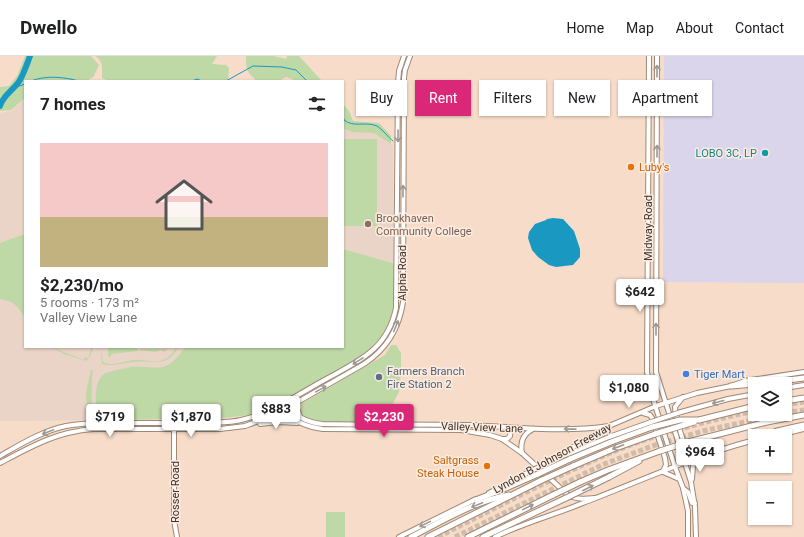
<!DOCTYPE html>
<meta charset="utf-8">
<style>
body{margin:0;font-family:Roboto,sans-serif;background:#f6f6f6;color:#202124;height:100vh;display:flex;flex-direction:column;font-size:15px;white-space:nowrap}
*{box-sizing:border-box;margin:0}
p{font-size:13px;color:#757577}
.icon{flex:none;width:22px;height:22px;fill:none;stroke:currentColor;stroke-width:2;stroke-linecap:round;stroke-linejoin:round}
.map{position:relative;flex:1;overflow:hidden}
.sheet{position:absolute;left:24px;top:24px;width:320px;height:268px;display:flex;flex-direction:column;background:#fff;border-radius:0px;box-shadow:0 1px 3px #0004}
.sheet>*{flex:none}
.banner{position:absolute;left:356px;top:24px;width:380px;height:36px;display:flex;gap:8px}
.tools{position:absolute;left:748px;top:321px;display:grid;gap:8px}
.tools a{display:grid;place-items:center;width:44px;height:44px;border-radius:0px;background:#fff;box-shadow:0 1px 3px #0004;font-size:20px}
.price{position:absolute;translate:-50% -34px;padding:0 9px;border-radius:4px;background:#fff;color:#222;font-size:13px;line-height:26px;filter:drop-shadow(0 1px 2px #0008)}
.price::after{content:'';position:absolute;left:50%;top:24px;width:12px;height:9px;margin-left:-6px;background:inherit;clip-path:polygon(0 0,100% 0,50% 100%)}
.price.on{background:#db2777;color:#fff}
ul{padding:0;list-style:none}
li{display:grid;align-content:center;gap:8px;height:212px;padding:0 16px}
li span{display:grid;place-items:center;height:124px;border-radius:0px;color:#555}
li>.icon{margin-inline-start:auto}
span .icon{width:72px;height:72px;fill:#fffc;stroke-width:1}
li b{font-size:17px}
h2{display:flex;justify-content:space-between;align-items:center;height:48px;padding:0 16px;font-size:17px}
.tag{padding:0 14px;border-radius:0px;background:#fff;box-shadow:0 1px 3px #0004;font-size:14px;line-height:36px}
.tag.on{background:#db2777;color:#fff}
header{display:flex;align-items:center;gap:24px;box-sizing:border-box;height:56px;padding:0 20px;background:#fff;border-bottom:1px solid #e0e0e0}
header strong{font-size:19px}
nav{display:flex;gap:22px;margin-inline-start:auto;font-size:14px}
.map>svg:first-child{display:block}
.industrial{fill:#dad5eb}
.education{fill:#ead4c7}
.green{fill:#bed8a6}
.water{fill:#1999c2}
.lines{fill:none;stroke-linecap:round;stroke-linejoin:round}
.stream{stroke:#1999c2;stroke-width:1}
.river{stroke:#1999c2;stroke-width:6}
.highway-tunnel{stroke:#d1bba9;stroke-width:5;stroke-dasharray:5 2.5;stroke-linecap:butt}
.secondary-casing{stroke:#a08875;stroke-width:6}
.highway-casing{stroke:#a08875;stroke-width:7}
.secondary{stroke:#fff;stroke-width:4}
.highway{stroke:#fff;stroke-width:5}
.secondary-bridge-casing{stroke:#a08875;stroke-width:6;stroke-linecap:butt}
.highway-bridge-casing{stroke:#a08875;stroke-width:7;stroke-linecap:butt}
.secondary-bridge{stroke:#fff;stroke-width:4}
.highway-bridge{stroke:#fff;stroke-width:5}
.oneway{stroke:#9d9894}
.culture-dot{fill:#0f9aa8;stroke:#fcece0;stroke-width:1.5}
.food-dot{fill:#e8710a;stroke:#fcece0;stroke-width:1.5}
.education-dot{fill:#8d6e63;stroke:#fcece0;stroke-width:1.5}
.shop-dot{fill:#3f7fe0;stroke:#fcece0;stroke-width:1.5}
.service-dot{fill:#5c6f8a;stroke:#fcece0;stroke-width:1.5}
.labels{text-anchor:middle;stroke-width:3;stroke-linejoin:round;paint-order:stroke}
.culture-label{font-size:11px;fill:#0d838f;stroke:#fcece0;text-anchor:end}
.food-label{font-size:11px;fill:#c56008;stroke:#fcece0;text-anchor:start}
.education-label{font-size:11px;fill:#785e54;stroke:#fcece0;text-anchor:start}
.street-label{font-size:11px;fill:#3b3129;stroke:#fcece0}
.service-label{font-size:11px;fill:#4e5e75;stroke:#fcece0;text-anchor:start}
.shop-label{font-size:11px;fill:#366cbe;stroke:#fcece0;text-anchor:start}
</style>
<header>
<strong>Dwello</strong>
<nav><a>Home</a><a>Map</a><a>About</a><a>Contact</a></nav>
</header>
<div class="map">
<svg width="804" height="481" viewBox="0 0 804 481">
<rect width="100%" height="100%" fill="#f7ddc9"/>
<path class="industrial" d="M664,0H804V227L663,226Z"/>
<path class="education" d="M25,43V291H343V67L374,75L393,89L394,247L328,318L258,356L222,363L0,365V57L11,55Z"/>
<g class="green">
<path d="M25,0H91L99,9L94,20L87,25H25V42L11,54L0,55V31L9,30L17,20Z"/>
<path d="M95,0H217L212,8L226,9L229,12L228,25H103L107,24L102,22C102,13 104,5 95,0Z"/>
<path d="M246,0H274L286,3L287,0H299L322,25H297L286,21L279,25H256C254,21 251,20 249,17C246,13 246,5 246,0Z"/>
<path d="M343,48L349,55L353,65L379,67L391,80V88L374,77L352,76L343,72Z"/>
<rect x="343" y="83" width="34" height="87"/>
<path d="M25,178V262C17,249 15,246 0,243V187Z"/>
<path d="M343,193L392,207L395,210V245L389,269L378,285L364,300L275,349L251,359L221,362L108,364L99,360C95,348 93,327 104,318C107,316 126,312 131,311C144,309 155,315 168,309C175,305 181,297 185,291H343Z"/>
<path d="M391,289H396L401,297V316L399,336L390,353L388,367L319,366L309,363L301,358V348L385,299Z"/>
<path d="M51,291L84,304L85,301L88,302L89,301L91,292L89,291L93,292L90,301L86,305L64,298Z"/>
<path d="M100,291L103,306C113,311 124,305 134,304C144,303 154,308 163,304C169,302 173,297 176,291H178C167,314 152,303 133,306C123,307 112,311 102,308Z"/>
<path d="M108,291L110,292H137L138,295L111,298V301L108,300Z"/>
<path d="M166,291L168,292L164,296L162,294L155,296L140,294V293H166Z"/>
<path d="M91,314H93L92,321L91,363H88L86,337Z"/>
<rect x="326" y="456" width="19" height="25"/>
</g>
<path class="water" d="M553,162L563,163L574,175L580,193V201L573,209L556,211L549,209L538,201L532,194L528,182L529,176L535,168L546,164L547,163Z"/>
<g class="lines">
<g class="stream">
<path d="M31,25C46,19 64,21 79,25"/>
<path d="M192,25L197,23L202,25"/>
<path d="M226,25L253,10L282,11L296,14L307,25"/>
<path d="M14,32L25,28"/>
<path d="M343,60L344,64C354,72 365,65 377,70C382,73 388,81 393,85"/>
</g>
<path class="river" d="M0,50C3,39 14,34 20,24C24,17 27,8 30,0"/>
<g class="highway-tunnel">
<path d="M785,349L804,346"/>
<path d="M785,357L804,354"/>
<path d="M438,481C492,454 546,425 601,401C650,379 703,366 755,355"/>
<path d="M455,481L604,408L658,388L703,375L781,358"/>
</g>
<defs>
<g id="secondary">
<path d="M649,0L647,316L653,343L675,411L683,432L688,455V481"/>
<path d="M657,0L656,316L691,426L695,451L696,481"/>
<path d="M785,332L804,329"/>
<path d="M683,341L675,351C675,359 685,395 690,399C693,401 696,402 699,402"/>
<path d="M297,346V352L300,361"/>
<path d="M281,348C294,358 306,367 323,368C372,369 421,368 469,369C516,371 563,377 609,370"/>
<path d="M276,350C290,363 304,371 323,373L461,374L490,379L502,383L522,397L568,439C577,444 586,443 595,442"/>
<path d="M93,353L100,361L108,367"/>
<path d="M681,356L728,343L755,338"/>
<path d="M643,357L650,359L652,362L665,402L666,409L663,415"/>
<path d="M260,368L278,366L297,367"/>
<path d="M174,372V464L177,481"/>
<path d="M775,380L804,373"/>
<path d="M502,383H507L510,380L511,372"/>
<path d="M522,397C520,387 523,378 533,373"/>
<path d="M0,400C21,388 42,375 66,370C85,366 104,367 123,367C151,367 178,367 205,367C217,366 229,367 241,364C271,358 303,335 330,321C363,303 388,291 396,252L398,27L399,15L404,0"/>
<path d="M556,403L609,381L651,366"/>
<path d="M0,407C32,390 56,376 93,373H220L245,370L275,359L364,308C387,293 399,273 403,246L404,22L405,14L410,0"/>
<path d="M543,409L609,370L656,350L697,337L731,330L745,325L804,316"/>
<path d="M663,416L679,423"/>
<path d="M692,423L693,410L700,402"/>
<path d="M684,433L688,436L692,447H695"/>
<path d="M489,437L533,414"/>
<path d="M399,481L476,443"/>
<path d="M495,481C523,467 554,459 583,447C638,426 694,400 751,385"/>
</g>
<g id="highway">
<path d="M758,328L804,322"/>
<path d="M731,330L755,328"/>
<path d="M785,345L804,342"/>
<path d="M699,364L755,350"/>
<path d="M765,380L777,375L804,369"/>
<path d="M688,386L767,366L804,359"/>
<path d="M750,386L755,384"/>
<path d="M570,403L611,386L652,371"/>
<path d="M573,410L613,393L655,378"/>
<path d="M609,421L639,405"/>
<path d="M580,426L608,414L660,395"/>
<path d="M473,445L506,432L538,418"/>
<path d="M411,481C440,466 477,444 509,439"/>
<path d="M428,481L542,424"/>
<path d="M468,481L553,439"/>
<path d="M483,481L566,442"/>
</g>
</defs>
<use href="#secondary" class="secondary-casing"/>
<use href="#highway" class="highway-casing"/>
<use href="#secondary" class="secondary"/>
<use href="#highway" class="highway"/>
<defs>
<g id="secondary-bridge">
<path d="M651,366L681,356"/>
<path d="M533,414L543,409"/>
</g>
<g id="highway-bridge">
<path d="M652,371L680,364H699"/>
<path d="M655,378L694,366"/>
<path d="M660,395L688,386"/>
<path d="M538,418L570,403"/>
<path d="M542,424L573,410"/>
<path d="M553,439L580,426"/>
<path d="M566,442L609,421"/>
</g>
</defs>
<use href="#secondary-bridge" class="secondary-bridge-casing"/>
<use href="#highway-bridge" class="highway-bridge-casing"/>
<use href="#secondary-bridge" class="secondary-bridge"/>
<use href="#highway-bridge" class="highway-bridge"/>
</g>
<defs><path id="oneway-shaft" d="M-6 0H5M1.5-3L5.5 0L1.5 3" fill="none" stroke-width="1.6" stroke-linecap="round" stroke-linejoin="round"/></defs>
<g class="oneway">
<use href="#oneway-shaft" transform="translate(657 15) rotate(-90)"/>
<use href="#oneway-shaft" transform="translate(398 80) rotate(90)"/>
<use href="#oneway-shaft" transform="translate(657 95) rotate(-90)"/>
<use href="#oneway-shaft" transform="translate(403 135) rotate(-90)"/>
<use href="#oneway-shaft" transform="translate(396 270) rotate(-68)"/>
<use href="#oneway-shaft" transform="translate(656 273) rotate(-90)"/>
<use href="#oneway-shaft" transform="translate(358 305) rotate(149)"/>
<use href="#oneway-shaft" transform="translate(321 333) rotate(-29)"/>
<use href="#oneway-shaft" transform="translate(718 346) rotate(165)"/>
<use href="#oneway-shaft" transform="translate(570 373) rotate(-179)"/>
<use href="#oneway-shaft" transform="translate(48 376) rotate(159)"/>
<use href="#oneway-shaft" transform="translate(618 391) rotate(159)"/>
<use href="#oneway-shaft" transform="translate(588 432) rotate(-27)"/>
<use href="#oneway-shaft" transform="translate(477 449) rotate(158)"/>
<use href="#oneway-shaft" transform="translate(528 451) rotate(-26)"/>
<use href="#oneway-shaft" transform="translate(425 468) rotate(154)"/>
</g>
<circle class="culture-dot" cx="765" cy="97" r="4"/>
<g class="food-dot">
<circle cx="631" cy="111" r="4"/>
<circle cx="487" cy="410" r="4"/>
</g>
<circle class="education-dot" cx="368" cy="168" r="4"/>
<circle class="shop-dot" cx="686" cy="318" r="4"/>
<circle class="service-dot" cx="379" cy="321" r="4"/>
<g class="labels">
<g class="culture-label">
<text x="757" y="101">LOBO 3C, LP</text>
</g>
<g class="food-label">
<text x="639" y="115">Luby's</text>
<text x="479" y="408" text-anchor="end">Saltgrass<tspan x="479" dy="13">Steak House</tspan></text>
</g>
<g class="education-label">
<text x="376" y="166">Brookhaven<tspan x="376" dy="13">Community College</tspan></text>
</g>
<g class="street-label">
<text transform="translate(648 172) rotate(-90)" y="4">Midway Road</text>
<text transform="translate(402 217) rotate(-90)" y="4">Alpha Road</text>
<text transform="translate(482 371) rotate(2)" y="4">Valley View Lane</text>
<text transform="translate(552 402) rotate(-29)" y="4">Lyndon B Johnson Freeway</text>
<text transform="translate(175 436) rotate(-90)" y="4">Rosser Road</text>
</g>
<g class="service-label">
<text x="387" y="319">Farmers Branch<tspan x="387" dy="13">Fire Station 2</tspan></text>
</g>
<g class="shop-label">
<text x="694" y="322">Tiger Mart</text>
</g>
</g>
</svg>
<div class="tools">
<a><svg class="icon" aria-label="layers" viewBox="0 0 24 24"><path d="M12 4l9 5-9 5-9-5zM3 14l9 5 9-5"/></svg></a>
<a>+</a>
<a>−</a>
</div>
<b class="price" style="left:640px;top:257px">$642</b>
<b class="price" style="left:629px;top:353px">$1,080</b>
<b class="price" style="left:276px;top:374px">$883</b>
<b class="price" style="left:110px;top:382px">$719</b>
<b class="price" style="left:191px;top:382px">$1,870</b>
<b class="price on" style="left:384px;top:382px">$2,230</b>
<b class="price" style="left:700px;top:417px">$964</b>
<div class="banner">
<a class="tag">Buy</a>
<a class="tag on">Rent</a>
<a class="tag">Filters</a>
<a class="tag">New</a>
<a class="tag">Apartment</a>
</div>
<section class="sheet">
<h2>7 homes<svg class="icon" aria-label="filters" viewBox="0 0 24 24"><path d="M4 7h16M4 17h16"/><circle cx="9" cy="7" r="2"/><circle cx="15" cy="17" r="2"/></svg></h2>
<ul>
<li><span style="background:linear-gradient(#f6c9c9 60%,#c2b280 0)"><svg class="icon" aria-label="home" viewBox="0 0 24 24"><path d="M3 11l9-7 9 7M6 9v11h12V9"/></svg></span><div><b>$2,230/mo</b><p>5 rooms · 173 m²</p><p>Valley View Lane</p></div></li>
</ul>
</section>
</div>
